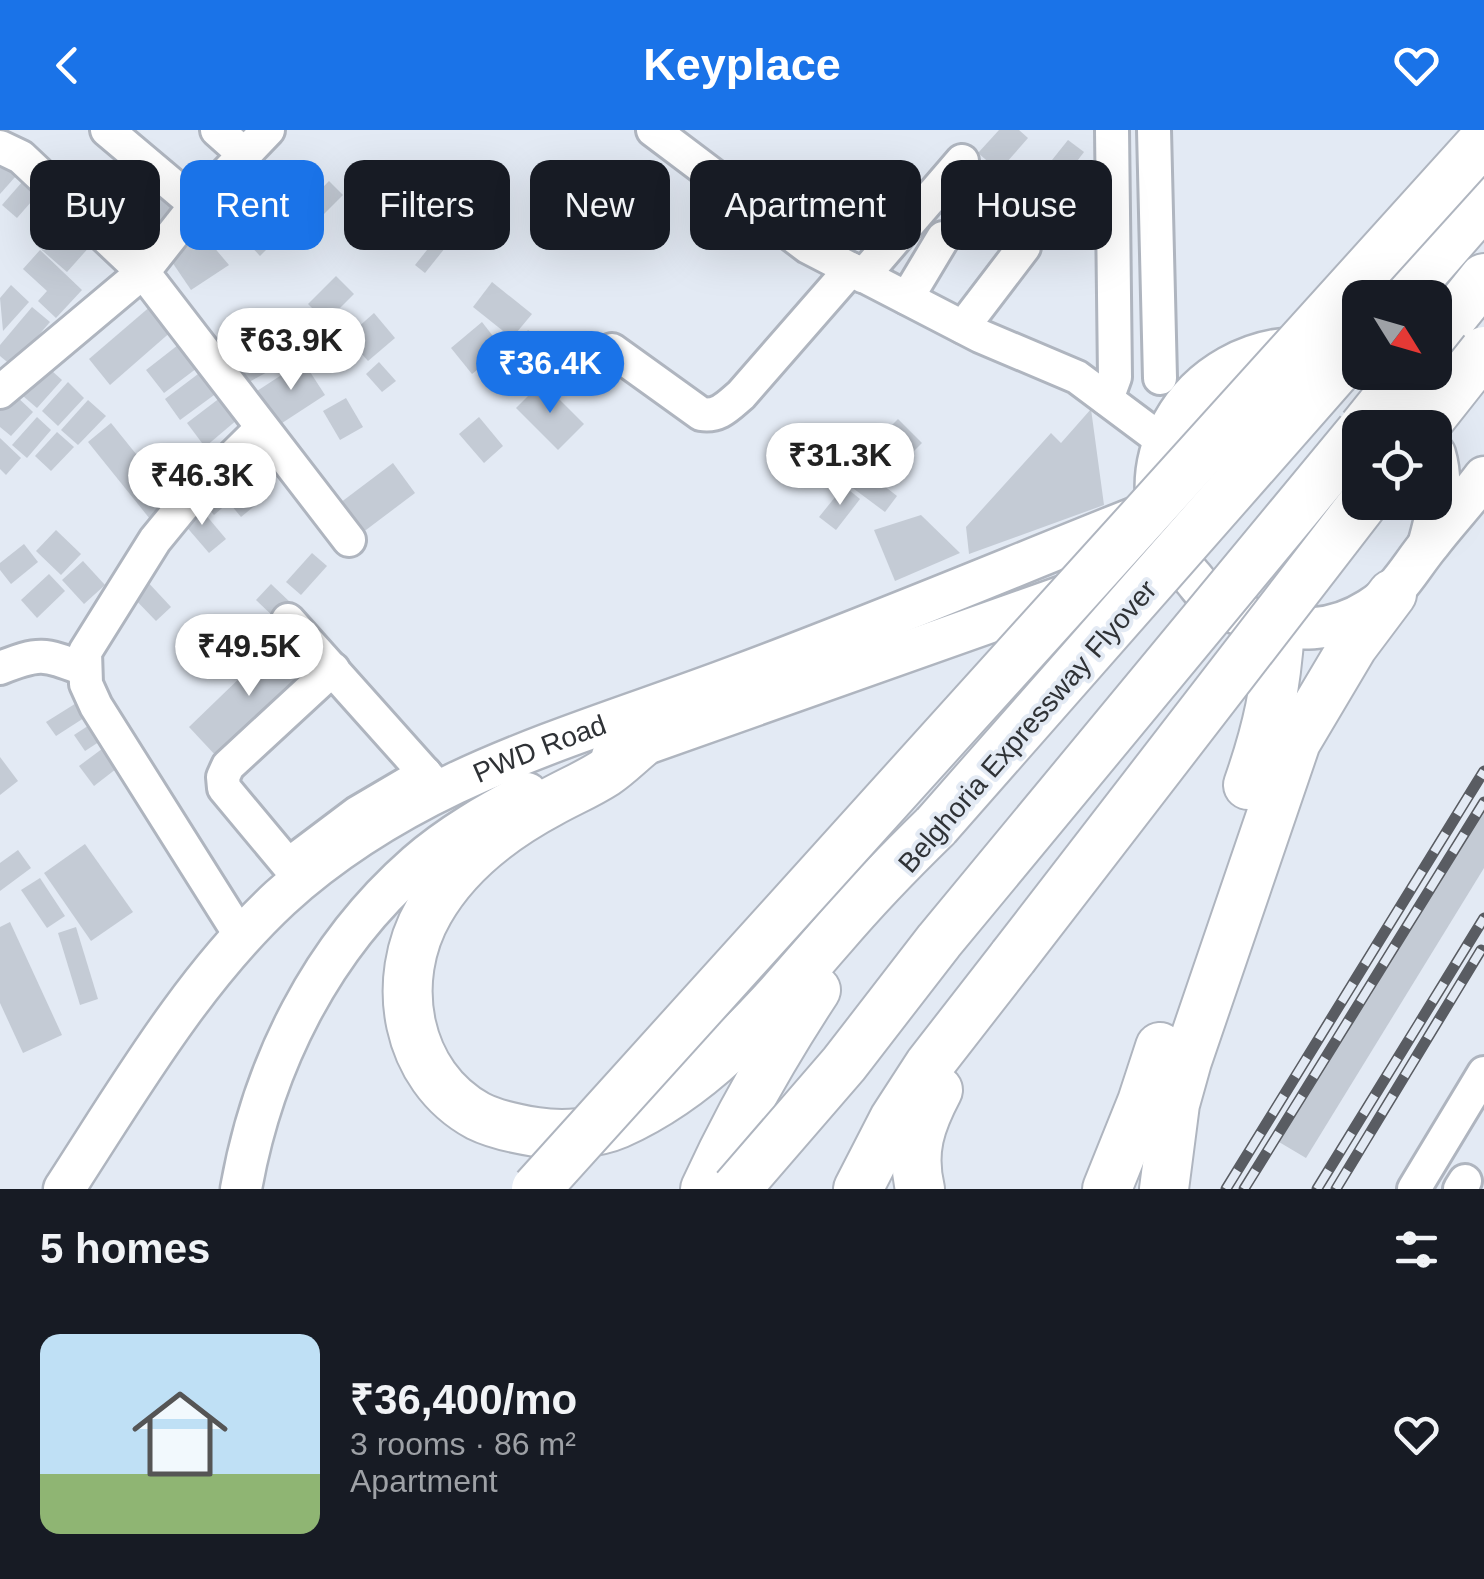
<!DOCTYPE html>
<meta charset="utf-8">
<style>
body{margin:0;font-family:Arial,sans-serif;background:#20242c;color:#f1f3f6;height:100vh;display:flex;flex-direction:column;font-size:38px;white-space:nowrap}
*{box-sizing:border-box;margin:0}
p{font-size:32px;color:#9ea1a6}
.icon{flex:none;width:55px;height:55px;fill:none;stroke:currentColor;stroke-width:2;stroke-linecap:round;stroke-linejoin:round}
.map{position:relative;height:1059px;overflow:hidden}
.panel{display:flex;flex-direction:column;background:#171b24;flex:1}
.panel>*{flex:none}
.hud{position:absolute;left:30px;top:30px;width:1425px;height:90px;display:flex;gap:20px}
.needle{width:65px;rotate:127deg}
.tools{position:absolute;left:1342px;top:150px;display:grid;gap:20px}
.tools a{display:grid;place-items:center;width:110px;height:110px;border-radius:20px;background:#171b24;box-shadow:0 10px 40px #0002;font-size:50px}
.price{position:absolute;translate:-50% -85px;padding:0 22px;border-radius:35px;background:#fff;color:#222;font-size:32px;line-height:65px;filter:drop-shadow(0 2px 5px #0008)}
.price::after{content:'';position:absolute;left:50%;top:60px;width:30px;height:22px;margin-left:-15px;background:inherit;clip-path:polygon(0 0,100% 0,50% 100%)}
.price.current{background:#1a73e8;color:#fff}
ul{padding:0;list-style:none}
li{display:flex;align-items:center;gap:30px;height:250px;padding:0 40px}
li+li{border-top:2px solid #363941}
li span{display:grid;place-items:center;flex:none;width:280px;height:200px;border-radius:20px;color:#555}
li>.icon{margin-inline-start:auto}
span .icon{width:120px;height:120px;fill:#fffc;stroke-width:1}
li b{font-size:42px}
h2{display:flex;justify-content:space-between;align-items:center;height:120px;padding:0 40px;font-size:42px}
.pill{padding:0 35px;border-radius:20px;background:#171b24;box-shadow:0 10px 40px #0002;font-size:35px;line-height:90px}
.pill.current{background:#1a73e8;color:#fff}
header{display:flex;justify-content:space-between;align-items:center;height:130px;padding:0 40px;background:#1a73e8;color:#fff;font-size:45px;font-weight:600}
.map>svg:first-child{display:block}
.building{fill:#c4cbd5}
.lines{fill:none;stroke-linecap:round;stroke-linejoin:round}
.minor-casing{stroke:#afb5bf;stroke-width:38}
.major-casing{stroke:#afb5bf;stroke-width:45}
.highway-casing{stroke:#afb5bf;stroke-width:52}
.minor{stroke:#fff;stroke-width:32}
.major{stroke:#fff;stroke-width:40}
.highway{stroke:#fff;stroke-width:48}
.rail-casing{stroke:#595c62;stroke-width:11}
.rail{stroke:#e3eaf4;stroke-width:8;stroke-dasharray:22;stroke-linecap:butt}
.highway-bridge-casing{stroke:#afb5bf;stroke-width:52;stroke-linecap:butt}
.highway-bridge{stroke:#fff;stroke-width:48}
.labels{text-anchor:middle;stroke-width:8;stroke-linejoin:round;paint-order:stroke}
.street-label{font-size:28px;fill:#2f3236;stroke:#e3eaf4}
</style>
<header><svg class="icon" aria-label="back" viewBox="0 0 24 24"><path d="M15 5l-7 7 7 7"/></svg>Keyplace<svg class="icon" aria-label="heart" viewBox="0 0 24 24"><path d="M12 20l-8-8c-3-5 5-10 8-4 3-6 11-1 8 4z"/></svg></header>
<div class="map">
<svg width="1484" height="1059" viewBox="0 0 1484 1059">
<rect width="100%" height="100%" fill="#e3eaf4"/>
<g class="building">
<path d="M999,0H1019L1028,8L999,41L978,23Z"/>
<path d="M1068,10L1084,22L1068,43L1052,30Z"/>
<path d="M0,33L24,37L0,64Z"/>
<path d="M290,33L308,50L284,75L266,58Z"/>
<path d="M138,38L154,51L123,88L107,75Z"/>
<path d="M30,43L45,56L17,88L2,75Z"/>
<path d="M329,51L343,65L309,99L296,85Z"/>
<path d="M244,52L261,74L237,93L220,71Z"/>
<path d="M159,53L182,72L146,118L122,99Z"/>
<path d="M69,77L100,105L67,142L36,115Z"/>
<path d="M263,79L284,102L260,126L238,102Z"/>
<path d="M196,96L229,135L191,160L168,126Z"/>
<path d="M435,110L445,118L425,143L415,135Z"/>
<path d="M40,120L82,160L56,188L38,171L47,161L23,139Z"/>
<path d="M336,146L354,164L326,192L308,174Z"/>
<path d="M492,152L532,184L512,208L473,177Z"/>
<path d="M11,155L29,172L3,201L0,168Z"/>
<path d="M152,175L173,200L110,255L89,229Z"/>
<path d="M32,177L50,192L12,236L0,226V215Z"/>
<path d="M374,183L395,208L368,231L347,207Z"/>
<path d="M299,186L315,216L249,252L233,223Z"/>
<path d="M482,192L503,219L472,244L451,218Z"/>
<path d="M528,200L553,221L539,238L514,217Z"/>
<path d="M187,208L205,232L164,263L146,240Z"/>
<path d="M303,231L325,265L279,295L257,261Z"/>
<path d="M42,232L62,250L37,278L16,260Z"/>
<path d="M379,232L396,251L382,262L366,244Z"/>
<path d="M210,235L225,257L180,290L165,269Z"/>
<path d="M68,252L84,268L58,296L42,281Z"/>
<path d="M542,252L584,294L558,320L516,278Z"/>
<path d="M229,261L238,289L205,317L187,293Z"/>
<path d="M14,264L33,282L11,306L0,297V280Z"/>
<path d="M346,268L363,297L340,310L323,281Z"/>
<path d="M88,270L106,286L78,315L61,300Z"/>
<path d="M1091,279L1104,375L969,424L966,397L1051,303L1061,313Z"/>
<path d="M37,287L51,300L27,328L12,315Z"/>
<path d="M479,287L503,316L484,333L459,304Z"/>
<path d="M898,289L922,313L900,335L876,311Z"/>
<path d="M111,293L174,371L154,394L88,312Z"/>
<path d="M57,302L74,317L51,341L35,326Z"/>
<path d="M0,308L21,328L6,345L0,339Z"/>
<path d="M393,333L415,363L358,406L336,376Z"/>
<path d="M859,336L897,366L885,382L846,353Z"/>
<path d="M211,351L229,372L214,385L196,364Z"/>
<path d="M844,356L860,369L836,400L819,387Z"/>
<path d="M253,357L263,369L241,387L231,375Z"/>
<path d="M195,372L226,409L209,423L178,387Z"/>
<path d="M921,385L960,423L895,451L874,400Z"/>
<path d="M56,400L81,424L61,445L36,421Z"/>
<path d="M24,414L38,432L11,454L0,440V433Z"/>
<path d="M312,423L327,436L301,465L286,452Z"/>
<path d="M83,431L105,455L84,474L62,450Z"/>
<path d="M49,444L65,461L37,488L21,470Z"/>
<path d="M144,448L171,477L156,491L129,463Z"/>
<path d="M271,454L292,474L277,490L256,470Z"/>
<path d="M279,510L308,541L217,627L189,597Z"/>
<path d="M78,572L87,586L56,606L46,592Z"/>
<path d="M97,590L108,606L85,621L74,605Z"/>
<path d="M110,613L125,632L94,656L79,636Z"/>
<path d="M0,627L18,651L0,665Z"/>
<path d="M1484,678V738L1306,1028L1279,1012Z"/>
<path d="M85,714L133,782L91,811L44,743Z"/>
<path d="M18,720L31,738L0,761V733Z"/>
<path d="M40,748L65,786L47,798L21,760Z"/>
<path d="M10,792L62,905L23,923L0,873V797Z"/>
<path d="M76,797L98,869L80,875L58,803Z"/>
</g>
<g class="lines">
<defs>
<g id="minor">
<path d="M107,0L196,75"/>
<path d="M217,0L245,25"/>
<path d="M653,0L808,117L980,206L1077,247L1164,312"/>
<path d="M1154,0L1160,248"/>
<path d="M0,17L21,27L143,142L349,410"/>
<path d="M863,146L962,31"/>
<path d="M907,168L943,108"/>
<path d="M963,197L1024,117"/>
<path d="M612,220L701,284C719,287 728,276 741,265L851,139"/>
<path d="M0,262L143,142L196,75L268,0"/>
<path d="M1107,269L1115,247L1112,0"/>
<path d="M288,490L439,659"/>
<path d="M0,538C40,522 44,524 84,539"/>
<path d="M296,729L357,683L425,643"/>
<path d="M289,736L224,658L223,647L228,636L333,539"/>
<path d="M242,808L96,576L86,554L85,522L155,410L182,377L261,299"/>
<path d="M1414,1059L1484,943"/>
<path d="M1460,1059L1465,1051"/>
</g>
<g id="major">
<path d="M1313,218C1188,210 1104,350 1192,447C1200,456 1208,469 1218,475C1227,482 1243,485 1254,489C1293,504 1334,502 1370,479C1401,460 1409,438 1431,412C1448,390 1467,370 1484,347"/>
<path d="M1429,412C1437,383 1444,354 1435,324"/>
<path d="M612,626L1174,427"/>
<path id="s1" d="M64,1059C129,959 192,850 280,768C414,646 575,607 739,545C876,494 1011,437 1147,383"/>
<path d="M241,1059C263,935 321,818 417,734C450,705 489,683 527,663"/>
</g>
<g id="highway">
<path d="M1401,168L1484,73"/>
<path d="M1435,209L1484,148"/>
<path d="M640,614C628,624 617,635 605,643C588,654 569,662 551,672C502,698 457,732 429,781C389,850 405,946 478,986C496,995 517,999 536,1002C562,1006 595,1004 618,994C708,954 769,878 832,806C865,767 900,731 936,696"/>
<path d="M1248,655C1268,598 1276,558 1280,499"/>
<path d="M705,1059C737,989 774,924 816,860"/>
<path d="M858,1059L894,989L929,935L1013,827"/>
<path d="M920,1059C911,1021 920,994 938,960"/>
<path d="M1107,1059L1142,972L1160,917"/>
<path d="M1164,1059L1175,974L1187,931L1296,612L1353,516L1392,464"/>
</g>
</defs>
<use href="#minor" class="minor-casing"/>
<use href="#major" class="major-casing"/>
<use href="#highway" class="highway-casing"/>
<use href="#minor" class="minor"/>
<use href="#major" class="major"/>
<use href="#highway" class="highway"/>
<defs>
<g id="rail">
<path d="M1226,1059L1484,641"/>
<path d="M1244,1059L1484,672"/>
<path d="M1317,1059L1484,788"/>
<path d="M1336,1059L1481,820"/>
</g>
</defs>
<use href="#rail" class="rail-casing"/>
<use href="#rail" class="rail"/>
<defs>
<g id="highway-bridge">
<path d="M1363,298L1408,242"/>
<path d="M1423,298L1484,221"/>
<path d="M936,696L1360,214"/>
<path d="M1013,827L1364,372"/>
<path d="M536,1059L1484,10"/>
<path d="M736,1059L844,934L939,811L1360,302"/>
</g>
</defs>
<use href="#highway-bridge" class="highway-bridge-casing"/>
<use href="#highway-bridge" class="highway-bridge"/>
</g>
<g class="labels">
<g class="street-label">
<text transform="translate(1027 596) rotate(-49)" y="10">Belghoria Expressway Flyover</text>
<text dy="10" stroke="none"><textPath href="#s1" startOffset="665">PWD Road</textPath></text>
</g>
</g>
</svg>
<div class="tools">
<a><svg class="needle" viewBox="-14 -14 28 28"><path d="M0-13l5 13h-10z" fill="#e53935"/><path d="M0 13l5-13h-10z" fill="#9ea1a6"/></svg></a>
<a><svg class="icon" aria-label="locate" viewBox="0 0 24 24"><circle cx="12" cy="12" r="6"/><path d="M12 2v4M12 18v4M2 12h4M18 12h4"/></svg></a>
</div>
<b class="price" style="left:291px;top:263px">₹63.9K</b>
<b class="price current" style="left:550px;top:286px">₹36.4K</b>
<b class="price" style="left:840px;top:378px">₹31.3K</b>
<b class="price" style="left:202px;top:398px">₹46.3K</b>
<b class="price" style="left:249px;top:569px">₹49.5K</b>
<div class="hud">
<a class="pill">Buy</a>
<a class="pill current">Rent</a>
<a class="pill">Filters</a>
<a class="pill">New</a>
<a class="pill">Apartment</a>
<a class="pill">House</a>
</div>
</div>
<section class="panel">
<h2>5 homes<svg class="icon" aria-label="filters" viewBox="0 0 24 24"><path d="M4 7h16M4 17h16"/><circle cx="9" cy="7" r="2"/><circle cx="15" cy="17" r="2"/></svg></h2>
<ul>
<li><span style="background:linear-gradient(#bfe0f5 70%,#8fb573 0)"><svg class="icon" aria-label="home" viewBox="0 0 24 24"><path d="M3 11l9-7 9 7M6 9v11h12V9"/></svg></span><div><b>₹36,400/mo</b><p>3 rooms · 86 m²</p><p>Apartment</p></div><svg class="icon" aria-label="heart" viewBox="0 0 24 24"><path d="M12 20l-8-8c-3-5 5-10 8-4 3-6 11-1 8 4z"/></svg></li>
</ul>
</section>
